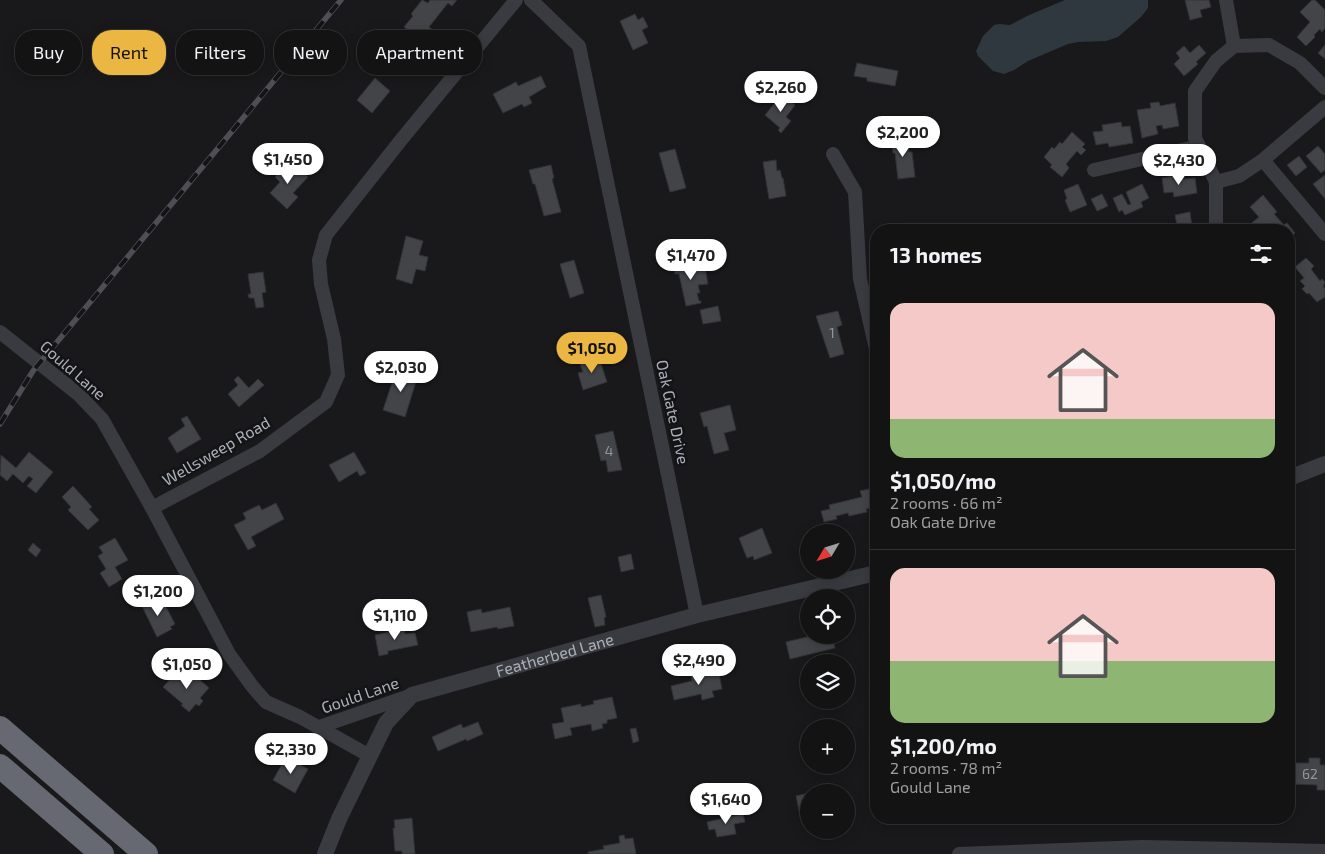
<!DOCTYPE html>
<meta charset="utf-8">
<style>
body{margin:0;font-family:"Exo 2",sans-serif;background:#1c1c1d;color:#f1f3f6;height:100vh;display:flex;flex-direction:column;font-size:19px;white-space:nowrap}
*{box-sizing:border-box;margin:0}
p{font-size:16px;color:#9d9ea0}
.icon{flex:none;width:28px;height:28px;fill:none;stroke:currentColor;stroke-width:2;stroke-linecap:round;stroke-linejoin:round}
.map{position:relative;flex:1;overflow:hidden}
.sheet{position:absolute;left:870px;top:224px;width:425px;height:600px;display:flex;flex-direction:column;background:#131314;border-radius:20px;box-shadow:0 2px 12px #0003,0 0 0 1px #323234}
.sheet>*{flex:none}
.top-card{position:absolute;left:15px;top:30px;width:475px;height:45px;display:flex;gap:10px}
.needle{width:32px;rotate:232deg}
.tools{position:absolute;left:800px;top:524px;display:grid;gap:10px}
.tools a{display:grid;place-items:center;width:55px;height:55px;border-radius:50%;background:#131314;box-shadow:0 2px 12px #0003,0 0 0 1px #323234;font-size:25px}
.price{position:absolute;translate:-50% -42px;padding:0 11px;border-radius:18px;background:#fff;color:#222;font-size:16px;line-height:32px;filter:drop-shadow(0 1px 2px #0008)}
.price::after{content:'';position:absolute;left:50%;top:30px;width:15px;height:11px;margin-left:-8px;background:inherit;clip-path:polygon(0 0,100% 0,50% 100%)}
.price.on{background:#ebb641;color:#111}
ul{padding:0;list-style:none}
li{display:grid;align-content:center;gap:10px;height:265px;padding:0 20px}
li+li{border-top:1px solid #323234}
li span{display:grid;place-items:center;height:155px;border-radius:15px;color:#555}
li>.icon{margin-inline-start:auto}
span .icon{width:90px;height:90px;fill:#fffc;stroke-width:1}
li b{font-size:21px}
h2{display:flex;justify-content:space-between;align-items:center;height:60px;padding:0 20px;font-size:21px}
.chip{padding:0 18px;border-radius:20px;background:#131314;box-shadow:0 2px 12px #0003,0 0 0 1px #323234;font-size:18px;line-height:45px}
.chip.on{background:#ebb641;color:#111}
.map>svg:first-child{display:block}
.water{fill:#2f383f}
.building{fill:#434448;stroke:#333337}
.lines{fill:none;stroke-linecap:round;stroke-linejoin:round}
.minor{stroke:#3a3b40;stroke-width:14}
.tertiary{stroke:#3a3b40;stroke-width:16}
.motorway{stroke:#666971;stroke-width:24}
.rail-casing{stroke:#4d4f55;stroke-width:5.5}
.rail{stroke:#141416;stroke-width:4;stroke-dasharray:11;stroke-linecap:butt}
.labels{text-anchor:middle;stroke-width:5;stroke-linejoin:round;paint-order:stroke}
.number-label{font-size:14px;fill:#92959e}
.street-label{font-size:16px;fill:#acb0ba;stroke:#141416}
</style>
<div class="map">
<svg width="1325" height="854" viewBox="0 0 1325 854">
<rect width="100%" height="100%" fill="#19191b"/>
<path class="water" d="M1065,0H1148V8L1141,17L1118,37L1106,41L1078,42L1068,44L1028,61L1014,70L1004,74L993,71L978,56L976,51L983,36L994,25L999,24L1010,25L1029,15Z"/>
<g class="building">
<path d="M422,0L428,3L430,0H457L452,6L448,3L429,27L433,30L423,42L404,27L413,16L411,14Z"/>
<path d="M1185,0H1209L1211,7L1200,10L1202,17L1190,20Z"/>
<path d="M1312,0H1315L1325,10V28L1322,32L1320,29L1314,35L1315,37L1306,46L1297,37L1310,22L1300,12Z"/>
<path d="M635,14L638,20L643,17L648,27L642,30L648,43L633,50L620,21Z"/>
<path d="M1199,45L1206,53L1196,62L1198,64L1184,76L1174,64L1180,58L1176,53L1184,46L1190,53Z"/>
<path d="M1325,45V59L1318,53Z"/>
<path d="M857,63L898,71L895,86L867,81V78L854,76Z"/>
<path d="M541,76L546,87L529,97L532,103L524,107L522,104L503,113L493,94L516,82L518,86Z"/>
<path d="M375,78L390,91L372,113L357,100Z"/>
<path d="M782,94L795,105L786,117L791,121L781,133L778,130L780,128L765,115Z"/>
<path d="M1159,102L1160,106L1175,103L1179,126L1163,129L1162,125L1156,126L1158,134L1142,138L1137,110L1151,108L1150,103Z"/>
<path d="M1121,122L1122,127L1130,126L1133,143L1109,147L1108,143L1096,145L1093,132L1103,131L1102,125Z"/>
<path d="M1072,132L1085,144L1082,147L1086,150L1081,155L1077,151L1066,164L1069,168L1062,177L1050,167L1052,165L1044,157L1052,147L1054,149L1060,142L1062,144Z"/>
<path d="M908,136L909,152H912L915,177L898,179L895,153H893L891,139Z"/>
<path d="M1318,146L1325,154V170L1321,173L1306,156Z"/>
<path d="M675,149L686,188L670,192L659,153Z"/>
<path d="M1299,156L1307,167L1296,176L1287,165Z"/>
<path d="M776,160L777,171L780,170L782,178H783L786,196L769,199L763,162Z"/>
<path d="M294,164L308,177L293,193L298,197L287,209L270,193L280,182L275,177L284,168L288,171Z"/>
<path d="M551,165L554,178L552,179L561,212L544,216L535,184H533L529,170Z"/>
<path d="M1184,174V179L1195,178L1197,193L1174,197L1173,192L1164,193L1162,178Z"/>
<path d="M1325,175V199L1313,184Z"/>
<path d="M1078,184L1087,205L1070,212L1065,200L1067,199L1064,190Z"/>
<path d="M1142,184L1149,198L1141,202L1143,207L1125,215L1122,210L1119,212L1113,198L1122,194L1128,205L1131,204L1126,192Z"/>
<path d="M1102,194L1108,206L1097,211L1091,199Z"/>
<path d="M1263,195L1277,212L1274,214L1284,225L1287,223L1295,233L1289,238V230H1270L1267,226L1262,230H1251L1248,226L1259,217L1250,207Z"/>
<path d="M1190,212L1192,227L1197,226V230H1178L1175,215Z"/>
<path d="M406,236L423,241L419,255L428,257L425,271L416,269L412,284L396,279Z"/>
<path d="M1306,258L1314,266L1311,269L1320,281L1322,279L1325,282L1323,287L1325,288V297L1317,302L1309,293L1307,294L1302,289L1305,286L1300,281L1304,278L1295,267Z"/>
<path d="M574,260L584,293L570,298L560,264Z"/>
<path d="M694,262L695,269L705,267L708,284L698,285L700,293H697L699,301H701V303L686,306L679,274H675L673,265Z"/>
<path d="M263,272L266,292L262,293L264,307L256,308L254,298H249L248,294H251L248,274Z"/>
<path d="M718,306L721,321L703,324L700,310Z"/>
<path d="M838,311L842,325L837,327L844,354L830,358L816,316Z"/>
<path d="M599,358L607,382L583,390L578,373L583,372L580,364Z"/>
<path d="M397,368L418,375L405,417L383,410Z"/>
<path d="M238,376L249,388L258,379L264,385L239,407L228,394L238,385L234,380Z"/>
<path d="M730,405L736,430L724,433L729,450L714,454L707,426L704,427L700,413Z"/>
<path d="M187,416L201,439L177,453L168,438L185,426L181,419Z"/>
<path d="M613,431L622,470L608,472L606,460L601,461L595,435Z"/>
<path d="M29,452L53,472L36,493L27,486L33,479L29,476L23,483L13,474L7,481L0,475L1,455L16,468Z"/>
<path d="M354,452L366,473L360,476L357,471L339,482L329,465Z"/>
<path d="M73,486L92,507L89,509L99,520L88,530L68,510L71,507L62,497Z"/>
<path d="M869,489L874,507L866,509L867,512L849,516L848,513L836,516L837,519L824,522L821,511L830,509L829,505L862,497L860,491Z"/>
<path d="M276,503L284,519L251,537L256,546L248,550L234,525L246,519L243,513L259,505L262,510Z"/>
<path d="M762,528L772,553L754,560L753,556L747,558L739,538Z"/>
<path d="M115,538L128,560L115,567L122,579L109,587L100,573L106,569L98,556L103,553L99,547Z"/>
<path d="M33,543L41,550L36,557L28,550Z"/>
<path d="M631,554L634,569L621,572L618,557Z"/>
<path d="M601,595L606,617L604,618L605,625L595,627L588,598Z"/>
<path d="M151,596L156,607L164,603L175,624L170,627L172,629L157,637L140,602Z"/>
<path d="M510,607L514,626L498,629L497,627L471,632L467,612L481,609L482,613Z"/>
<path d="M404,629L405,634L415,633L418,645L388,651V654L379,656L375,635Z"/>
<path d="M827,635H832L835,648L790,659L786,642L811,636L812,639Z"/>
<path d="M718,668L722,689L712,691L714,697L702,700L701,694L674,700L671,686L692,681L691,677L708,673L707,670Z"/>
<path d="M194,670L201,676L199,679L209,688L200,698L203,701L199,706L196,704L189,712L181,705L183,704L163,687L174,675L182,681L190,672L192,673Z"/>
<path d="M846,680L851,698L846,699Z"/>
<path d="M612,697L617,718L607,720V723L602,724L603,728L592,731L591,724L570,728L572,735L555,739L552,724L564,722L561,708L581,704V707L594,704L593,701Z"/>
<path d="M478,722L483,734L467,741L466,739L438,751L432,737L461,724L463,728Z"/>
<path d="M636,728L639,741L633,743L630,729Z"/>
<path d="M286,757L308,769L295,793L273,780Z"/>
<path d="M1309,758H1320V765H1325V790H1317V785L1289,784V763H1309Z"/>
<path d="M809,793V819L801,820L796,796Z"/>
<path d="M743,814L745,822L734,824L736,834L717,837L715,829L709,830L707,822Z"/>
<path d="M412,818L415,854H402V851H395L393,828H395L394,820Z"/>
<path d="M624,835L625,839L633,838L636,854H588V852L604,849L603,846L620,843L619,836Z"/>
</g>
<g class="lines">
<g class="minor">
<path d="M531,0L579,46L697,615"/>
<path d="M1226,0L1234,46"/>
<path d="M1325,88L1300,63L1269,45L1234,46L1216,61L1195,91V138L1216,182L1239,176L1263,160L1325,107"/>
<path d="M833,154L855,192L860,279L876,349"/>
<path d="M1263,160L1325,234"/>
<path d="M1094,170L1199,146"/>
<path d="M1216,230V182"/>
<path d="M0,332L78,394L102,419L152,508L229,654L252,686L266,702L300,717L370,756"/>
<path d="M152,508L260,451L326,402L338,375L334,339L321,284L319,260L326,235L401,140L516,0"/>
<path d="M319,727L412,695"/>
<path d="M959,854L1143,847L1325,851"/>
</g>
<g class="tertiary">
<path d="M1289,478L1325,464"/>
<path id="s1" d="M325,854L339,819L386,723L412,695L697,615L876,573"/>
</g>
<g class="motorway">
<path d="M0,728L146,854"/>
<path d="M0,766L102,854"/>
</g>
<defs>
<path id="rail" d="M0,424L33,371L341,0"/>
</defs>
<use href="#rail" class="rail-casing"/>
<use href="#rail" class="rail"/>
</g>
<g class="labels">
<g class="number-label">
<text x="832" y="338">1</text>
<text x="609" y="456">4</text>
<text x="1310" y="779">62</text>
</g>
<g class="street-label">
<text transform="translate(73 370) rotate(41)" y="6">Gould Lane</text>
<text transform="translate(673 412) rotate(78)" y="6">Oak Gate Drive</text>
<text transform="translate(216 451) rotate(-30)" y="6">Wellsweep Road</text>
<text dy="6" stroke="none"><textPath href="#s1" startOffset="331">Featherbed Lane</textPath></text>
<text transform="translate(360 695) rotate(-19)" y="6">Gould Lane</text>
</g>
</g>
</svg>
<div class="tools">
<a><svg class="needle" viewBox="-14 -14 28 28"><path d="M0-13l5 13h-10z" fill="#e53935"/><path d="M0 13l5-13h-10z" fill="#9d9ea0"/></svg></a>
<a><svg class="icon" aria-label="locate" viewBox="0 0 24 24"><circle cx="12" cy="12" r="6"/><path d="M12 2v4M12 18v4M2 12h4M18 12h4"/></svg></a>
<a><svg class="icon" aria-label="layers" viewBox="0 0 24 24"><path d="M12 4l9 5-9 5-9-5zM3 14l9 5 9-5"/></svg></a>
<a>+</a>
<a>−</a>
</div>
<b class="price" style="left:781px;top:113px">$2,260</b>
<b class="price" style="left:903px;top:158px">$2,200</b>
<b class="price" style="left:288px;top:185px">$1,450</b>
<b class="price" style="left:1179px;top:186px">$2,430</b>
<b class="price" style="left:691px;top:281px">$1,470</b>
<b class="price on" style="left:592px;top:374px">$1,050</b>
<b class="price" style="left:401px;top:393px">$2,030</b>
<b class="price" style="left:158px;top:617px">$1,200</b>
<b class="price" style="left:395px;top:641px">$1,110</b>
<b class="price" style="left:699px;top:686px">$2,490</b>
<b class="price" style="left:187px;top:690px">$1,050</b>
<b class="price" style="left:291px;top:775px">$2,330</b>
<b class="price" style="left:726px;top:825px">$1,640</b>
<div class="top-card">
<a class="chip">Buy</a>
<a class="chip on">Rent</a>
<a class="chip">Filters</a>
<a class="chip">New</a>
<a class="chip">Apartment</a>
</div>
<section class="sheet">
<h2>13 homes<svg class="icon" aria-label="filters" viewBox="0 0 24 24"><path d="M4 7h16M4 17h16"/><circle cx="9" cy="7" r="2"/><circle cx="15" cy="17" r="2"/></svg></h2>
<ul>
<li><span style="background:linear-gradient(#f6c9c9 75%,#8fb573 0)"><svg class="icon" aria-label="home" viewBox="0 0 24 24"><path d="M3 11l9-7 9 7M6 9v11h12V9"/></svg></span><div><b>$1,050/mo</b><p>2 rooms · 66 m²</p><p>Oak Gate Drive</p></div></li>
<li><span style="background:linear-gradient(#f6c9c9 60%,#8fb573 0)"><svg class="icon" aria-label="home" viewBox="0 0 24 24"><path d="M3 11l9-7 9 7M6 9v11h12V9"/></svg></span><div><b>$1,200/mo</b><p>2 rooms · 78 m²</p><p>Gould Lane</p></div></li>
</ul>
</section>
</div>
